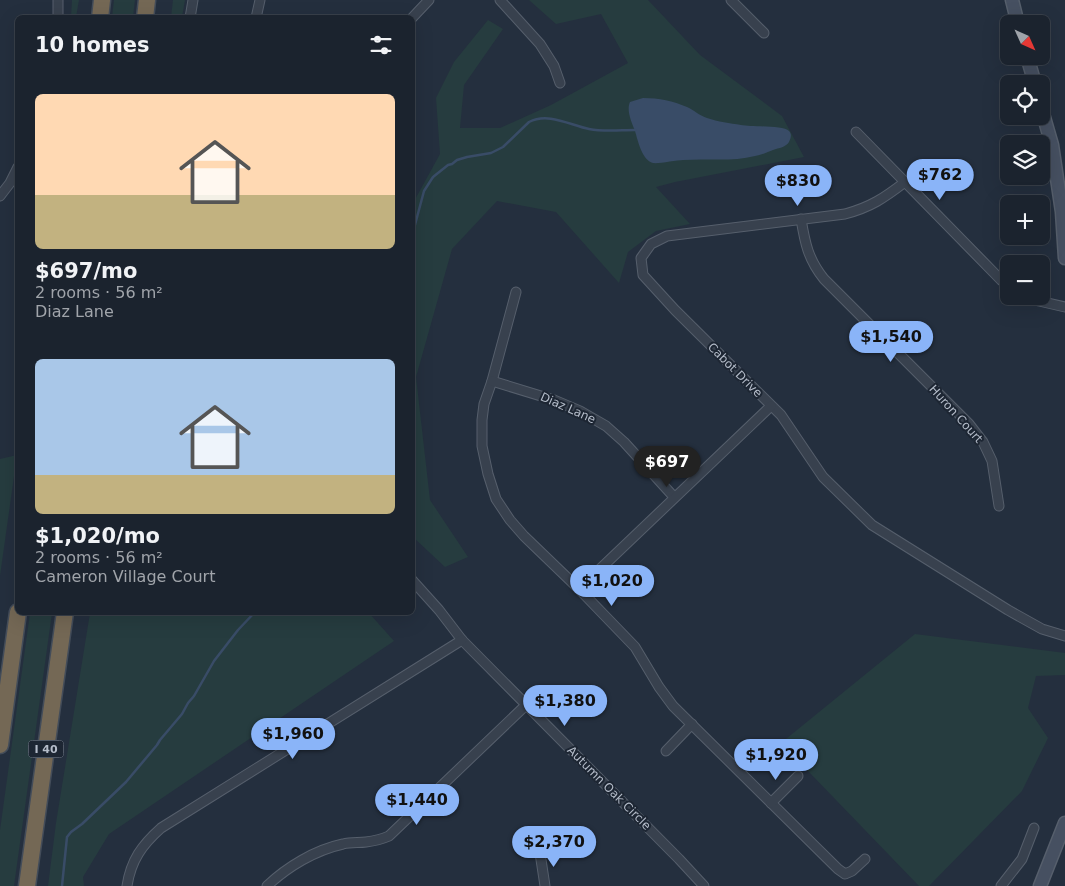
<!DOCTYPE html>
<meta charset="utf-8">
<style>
body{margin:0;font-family:"DejaVu Sans",sans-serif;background:#242b36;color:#f1f3f6;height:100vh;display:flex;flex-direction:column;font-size:19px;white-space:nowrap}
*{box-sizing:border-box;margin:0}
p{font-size:16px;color:#a0a4aa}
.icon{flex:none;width:28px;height:28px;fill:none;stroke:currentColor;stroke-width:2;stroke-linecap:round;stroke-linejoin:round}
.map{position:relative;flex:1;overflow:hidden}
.side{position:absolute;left:15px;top:15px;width:400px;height:600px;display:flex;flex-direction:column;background:#1b232e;border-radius:8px;box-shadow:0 5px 20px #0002,0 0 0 1px #39404a}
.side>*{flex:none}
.needle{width:32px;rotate:135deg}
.fabs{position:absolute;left:1000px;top:15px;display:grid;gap:10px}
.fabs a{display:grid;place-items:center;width:50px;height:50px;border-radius:8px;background:#1b232e;box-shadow:0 5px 20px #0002,0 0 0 1px #39404a;font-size:25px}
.price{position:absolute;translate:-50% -42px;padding:0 11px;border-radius:18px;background:#8ab4f8;color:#111;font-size:16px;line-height:32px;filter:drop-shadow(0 1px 2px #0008)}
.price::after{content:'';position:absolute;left:50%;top:30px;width:15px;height:11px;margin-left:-8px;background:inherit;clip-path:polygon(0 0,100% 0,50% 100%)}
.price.current{background:#222;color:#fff}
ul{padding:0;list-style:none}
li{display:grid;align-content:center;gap:10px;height:265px;padding:0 20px}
li span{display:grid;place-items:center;height:155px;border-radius:8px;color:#555}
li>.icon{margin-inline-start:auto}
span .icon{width:90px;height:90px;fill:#fffc;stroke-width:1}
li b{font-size:21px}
h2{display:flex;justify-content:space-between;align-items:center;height:60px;padding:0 20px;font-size:21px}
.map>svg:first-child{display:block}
.green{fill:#263c3f}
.water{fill:#394c67}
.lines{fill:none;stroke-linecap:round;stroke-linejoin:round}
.stream{stroke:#394c67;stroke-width:2.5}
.minor-casing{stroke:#565f6c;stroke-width:11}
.secondary-casing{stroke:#565f6c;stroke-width:15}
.motorway-casing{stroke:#434c59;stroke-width:19}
.minor{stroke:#38414e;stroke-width:9}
.secondary{stroke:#465061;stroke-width:12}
.motorway{stroke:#746855;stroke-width:16}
.labels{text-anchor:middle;stroke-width:4;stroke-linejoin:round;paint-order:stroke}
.shield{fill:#1d2633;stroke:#878f9c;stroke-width:1}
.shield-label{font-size:11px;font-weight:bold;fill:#b4bcc9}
.street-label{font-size:12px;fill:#b4bcc9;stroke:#1d2633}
</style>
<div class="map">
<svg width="1065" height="886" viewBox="0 0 1065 886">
<rect width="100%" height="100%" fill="#242f3e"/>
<g class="green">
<path d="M72,0H79L76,17H71Z"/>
<path d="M114,0H135L133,17H112Z"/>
<path d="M173,0H185L182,17H171Z"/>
<path d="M529,0H648L700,55L782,116L804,157L675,182L656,187L690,224L656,231L628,252L619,283L556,212L497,201L452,249L416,377L430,500L468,557L445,567L413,537L412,205L440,154L436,98L454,62L488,20L503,29L464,85L460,128H500L551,105L628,63L601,14L556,24Z"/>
<path d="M17,455L0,576V459Z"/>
<path d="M30,613H52L14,886H0V830Z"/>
<path d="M90,613H369L394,641L109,834L83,877L84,886H48L56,823Z"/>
<path d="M915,634L1065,653V675L1036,676L1028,708L1048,738L1022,791L929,886H919L781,743Z"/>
</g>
<path class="water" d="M643,98C659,98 673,101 687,107C694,110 700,116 707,118C718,122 730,123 741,125C751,127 783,125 789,131C792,134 791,138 789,142C786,147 779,148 773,150C768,152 761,155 755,156C732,162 707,158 683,160C677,160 658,164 653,163C642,160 638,141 635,131C632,123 626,111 630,102Z"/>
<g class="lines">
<g class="stream">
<path d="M412,236L424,191L433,177L448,165L452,164L457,160L467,157L491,153L503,147L529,122C548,112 570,125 589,129C604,132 620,130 635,130"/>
<path d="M62,886L67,837L71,832L82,824L126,782L157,745L160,740L182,714L188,703L194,696L214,661L238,630L255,612"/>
</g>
<defs>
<g id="minor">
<path d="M500,0L540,44L554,66L560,83"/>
<path d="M731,0L764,33"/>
<path d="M58,18V0"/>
<path d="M190,18L193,0"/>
<path d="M256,18L260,0"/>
<path d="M412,18L429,0"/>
<path d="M856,132L1001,280L1009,286"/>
<path d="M905,182C884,198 871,207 845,214L667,236L651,244L641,258L643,275L675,310L781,415L823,477L872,525L1008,610L1042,629L1065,636"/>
<path d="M0,196L10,183L18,167"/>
<path d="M801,219C805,243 808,259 824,279L969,424L983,442L992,461L999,506"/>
<path d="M516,292L492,381L484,404L482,420V446L488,474L496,499L510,520L524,536L579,589L635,647L659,687L673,706L838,869L845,874L852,871L865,859"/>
<path d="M1024,296L1039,301L1065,307"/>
<path d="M492,381L554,400L580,411L606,426L624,442L674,497"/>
<path d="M412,580L439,610L462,640L679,859L704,886"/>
<path d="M579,589L771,406"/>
<path d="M666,751L692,724"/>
<path d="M771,803L798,776"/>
<path d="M540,853L545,886"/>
<path d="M127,886C131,860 142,845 161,828L462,640"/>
<path d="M267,886C287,867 315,850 343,844C351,842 359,843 366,842C374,841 382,839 389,836L526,705"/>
<path d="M1001,886L1022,859L1034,828"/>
</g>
<g id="secondary">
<path d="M1012,0L1018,24"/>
<path d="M1027,56L1035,84"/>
<path d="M1041,107L1052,145L1062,212L1065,258"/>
<path d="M1040,886L1065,823"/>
</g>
<g id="motorway">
<path d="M100,18L102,0"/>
<path d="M145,18L147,0"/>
<path d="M0,745L18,612"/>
<path d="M27,886L65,612"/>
</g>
</defs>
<use href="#minor" class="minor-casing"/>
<use href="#secondary" class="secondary-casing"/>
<use href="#motorway" class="motorway-casing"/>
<use href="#minor" class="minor"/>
<use href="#secondary" class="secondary"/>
<use href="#motorway" class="motorway"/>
</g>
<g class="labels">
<rect class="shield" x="28.5" y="740.5" width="35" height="17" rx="4"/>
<g class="shield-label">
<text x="46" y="753">I 40</text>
</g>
<g class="street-label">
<text transform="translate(735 370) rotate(45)" y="4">Cabot Drive</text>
<text transform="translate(568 408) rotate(24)" y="4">Diaz Lane</text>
<text transform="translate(956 414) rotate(48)" y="4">Huron Court</text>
<text transform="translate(609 788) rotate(45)" y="4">Autumn Oak Circle</text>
</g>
</g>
</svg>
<div class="fabs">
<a><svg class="needle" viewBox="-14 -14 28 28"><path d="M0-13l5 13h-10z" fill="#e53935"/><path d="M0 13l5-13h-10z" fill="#a0a4aa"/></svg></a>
<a><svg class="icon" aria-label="locate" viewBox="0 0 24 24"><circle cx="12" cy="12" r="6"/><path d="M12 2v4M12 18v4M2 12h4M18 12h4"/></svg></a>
<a><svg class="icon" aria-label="layers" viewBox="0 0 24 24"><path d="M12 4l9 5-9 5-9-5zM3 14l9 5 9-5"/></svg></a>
<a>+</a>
<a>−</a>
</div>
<b class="price" style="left:940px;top:201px">$762</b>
<b class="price" style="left:798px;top:207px">$830</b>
<b class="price" style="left:891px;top:363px">$1,540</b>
<b class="price current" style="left:667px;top:488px">$697</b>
<b class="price" style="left:612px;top:607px">$1,020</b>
<b class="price" style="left:565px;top:727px">$1,380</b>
<b class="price" style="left:293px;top:760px">$1,960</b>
<b class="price" style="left:776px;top:781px">$1,920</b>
<b class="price" style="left:417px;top:826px">$1,440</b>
<b class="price" style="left:554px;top:868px">$2,370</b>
<section class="side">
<h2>10 homes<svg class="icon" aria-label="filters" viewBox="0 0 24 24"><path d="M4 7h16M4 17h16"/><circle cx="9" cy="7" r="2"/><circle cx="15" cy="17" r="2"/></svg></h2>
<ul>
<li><span style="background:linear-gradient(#ffd9b3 65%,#c2b280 0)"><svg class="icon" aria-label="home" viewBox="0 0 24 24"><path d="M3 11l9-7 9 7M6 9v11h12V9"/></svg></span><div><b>$697/mo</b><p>2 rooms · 56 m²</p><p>Diaz Lane</p></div></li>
<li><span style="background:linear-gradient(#a9c7e8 75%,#c2b280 0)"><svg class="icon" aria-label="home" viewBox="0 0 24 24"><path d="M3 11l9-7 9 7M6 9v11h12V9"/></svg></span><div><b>$1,020/mo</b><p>2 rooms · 56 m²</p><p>Cameron Village Court</p></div></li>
</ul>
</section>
</div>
